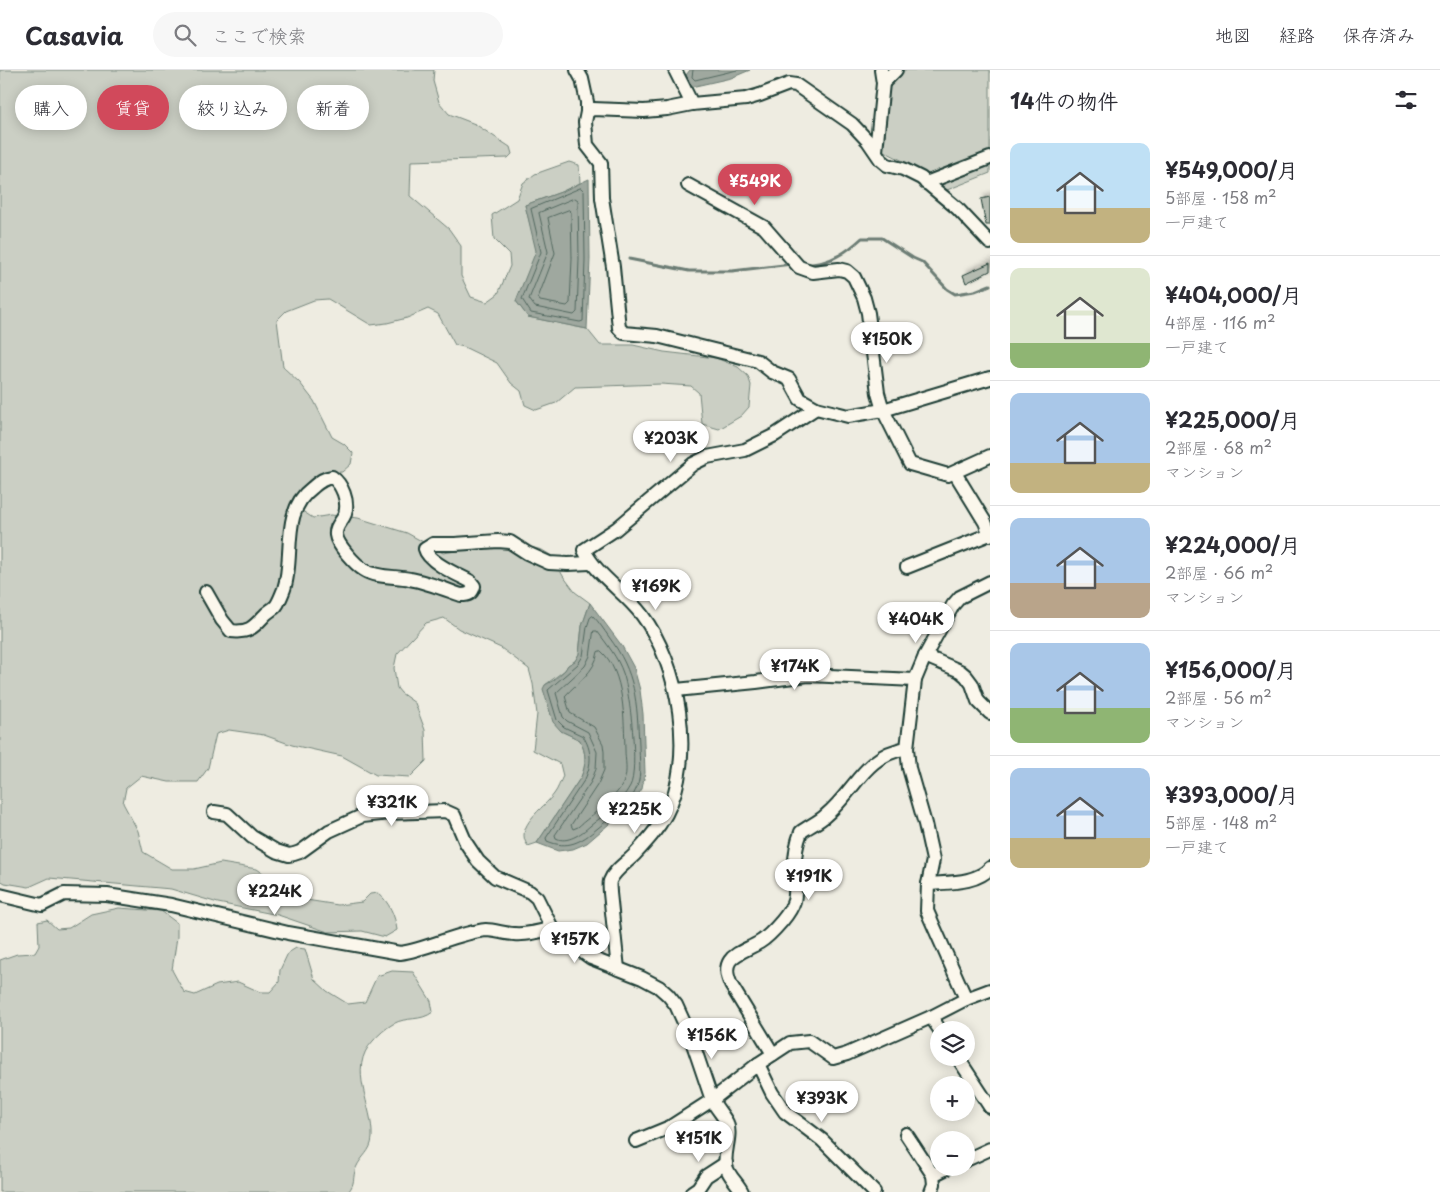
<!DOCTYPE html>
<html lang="ja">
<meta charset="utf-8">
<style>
body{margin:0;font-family:"Playpen Sans","Klee One",sans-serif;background:#f7f7f7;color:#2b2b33;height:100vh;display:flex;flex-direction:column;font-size:19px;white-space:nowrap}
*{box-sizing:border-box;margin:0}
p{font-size:16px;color:#7c7c81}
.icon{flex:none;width:28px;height:28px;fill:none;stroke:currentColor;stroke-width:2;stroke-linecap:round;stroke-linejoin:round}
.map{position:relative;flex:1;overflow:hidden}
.panel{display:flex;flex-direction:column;background:#fff;width:450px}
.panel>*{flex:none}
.top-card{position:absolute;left:15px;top:15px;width:475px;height:45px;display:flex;gap:10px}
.fabs{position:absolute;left:930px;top:951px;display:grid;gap:10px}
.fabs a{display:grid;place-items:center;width:45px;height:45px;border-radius:50%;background:#fff;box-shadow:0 2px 12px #0003;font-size:25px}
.price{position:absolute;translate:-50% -42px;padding:0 11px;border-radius:18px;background:#fff;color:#222;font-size:16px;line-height:32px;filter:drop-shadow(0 1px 2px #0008)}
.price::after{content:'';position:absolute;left:50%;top:30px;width:15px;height:11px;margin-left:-8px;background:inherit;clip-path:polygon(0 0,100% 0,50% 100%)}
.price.current{background:#d1495b;color:#fff}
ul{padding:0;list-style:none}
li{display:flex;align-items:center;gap:15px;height:125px;padding:0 20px}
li+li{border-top:1px solid #e1e1e2}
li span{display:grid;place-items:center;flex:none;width:140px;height:100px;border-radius:10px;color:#555}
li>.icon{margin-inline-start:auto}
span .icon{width:60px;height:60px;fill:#fffc;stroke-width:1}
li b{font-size:21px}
h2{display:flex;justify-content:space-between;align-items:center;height:60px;padding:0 20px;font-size:21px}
.pill{padding:0 18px;border-radius:22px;background:#fff;box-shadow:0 2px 12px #0003;font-size:18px;line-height:45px}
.pill.current{background:#d1495b;color:#fff}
header{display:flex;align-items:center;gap:30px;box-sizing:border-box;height:70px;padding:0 25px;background:#fff;border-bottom:1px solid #e1e1e2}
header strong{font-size:24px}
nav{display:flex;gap:28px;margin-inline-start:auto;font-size:18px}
.search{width:350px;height:45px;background:#f7f7f7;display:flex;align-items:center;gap:12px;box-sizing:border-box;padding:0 18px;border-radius:28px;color:#7c7c81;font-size:19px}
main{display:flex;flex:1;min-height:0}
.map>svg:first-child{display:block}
.green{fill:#cbcfc4;stroke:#75867c}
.water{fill:#9fa89f;stroke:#6c7d74}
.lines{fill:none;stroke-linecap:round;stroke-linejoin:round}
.shore{stroke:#52685f;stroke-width:1}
.stream{stroke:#6c7d74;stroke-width:3}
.building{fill:#b4bbb0;stroke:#1f3d34;filter:url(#shadow)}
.street-casing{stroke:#1f3d34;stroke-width:16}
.street{stroke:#fbf7ec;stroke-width:12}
</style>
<header>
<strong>Casavia</strong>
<div class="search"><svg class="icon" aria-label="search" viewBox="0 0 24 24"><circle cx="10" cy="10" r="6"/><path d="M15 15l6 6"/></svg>ここで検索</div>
<nav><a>地図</a><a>経路</a><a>保存済み</a></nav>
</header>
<main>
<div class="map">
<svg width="990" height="1122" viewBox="0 0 990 1122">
<defs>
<filter id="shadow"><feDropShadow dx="4" dy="-4" stdDeviation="2.5" flood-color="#0004"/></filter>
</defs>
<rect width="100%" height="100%" fill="#eeece1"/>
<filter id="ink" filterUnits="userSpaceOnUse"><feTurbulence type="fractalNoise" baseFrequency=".02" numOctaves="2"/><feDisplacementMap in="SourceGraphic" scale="10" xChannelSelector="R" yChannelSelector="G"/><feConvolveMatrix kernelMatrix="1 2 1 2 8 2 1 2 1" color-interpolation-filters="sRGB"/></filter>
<g filter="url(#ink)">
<g class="green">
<path d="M0,0H434L433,11L439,32L449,44L475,54L510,77L512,84L508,88L411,91L410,126L449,159L461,176V206L471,227L487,232L498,224L510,196L509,184L494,169L492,145L517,129L523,113L535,104L569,92L579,95L580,113L561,122L525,135L537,181L516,231L528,247L587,259L600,275H633L664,282L716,288L738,297L748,306L751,315L749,337L741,346L719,359L702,354L699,323L691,316L661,314L575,317L556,333L536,340L525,335L521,321L511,313L497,293L464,277L455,275L438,244L428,239L407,248L387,253L371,255L328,229L314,230L286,241L277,250L283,297L300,313L314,331L332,367L344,374L353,383L351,394L342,402L319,403L300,420L290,433L313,448L331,445L358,448L407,463L443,483L463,480L523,475L542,480L552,486L563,506L575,522L590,533L582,556L579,584L575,591L568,595L565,600L545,615L561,661L580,670C586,683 587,693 581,707L537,773L528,776C513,757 544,738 554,724C558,719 560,712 563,706L560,694L533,680L537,644L533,614L529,599L501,578L459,559L444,548L426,553L397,584L394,598L397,618L401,623L415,633L425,660L426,691L410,707L376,705L342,686L292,675L264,665L229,660L216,664L208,698L198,712H169L141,706L126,718L123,733L138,761L143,782L172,799H194L221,793L257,799L300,829L338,835L362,832L370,824L378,823C389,832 395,845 397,860L385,867L362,861L328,862L278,845L218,833L171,819L49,808L29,817L5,813L0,810Z"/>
<path d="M886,0H990V103L947,120L941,118L928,104L882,80Z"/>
<path d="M119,838L161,841L177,853V867L172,900L184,922L195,925L217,915L238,912L260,922H270L279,912L280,900L288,883L296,878L305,879L314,909L327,921L348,934L365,932L377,906L392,901L413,902L431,931L433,942C420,952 407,946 393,954C386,958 378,965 373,971C346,999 374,1036 372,1068C371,1082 361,1086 356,1098C352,1108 356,1113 348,1122H0V890L17,884L35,883L39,876L38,852L47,850L57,859L69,858L91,844Z"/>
</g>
<g class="water">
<path d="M690,0H750L731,8L691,17L686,5Z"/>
<path d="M589,109L590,189L587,259L528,247L516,231L536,181L525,135L561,122Z"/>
<path d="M590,533L622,576L634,598L640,620L643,644L645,703L642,719L630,736L587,773L573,779L558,781L537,773L581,707C587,693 586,683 580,670L561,661L553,652L543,619L545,615L554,610L565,600L568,595L575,591L579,584L582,556Z"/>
</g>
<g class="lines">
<g class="shore">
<path d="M693,0L692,7L695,10L737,0"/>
<path d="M581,118L584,121L585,189L583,251L580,252L531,243L522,229L541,182L531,139Z"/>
<path d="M575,128L578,130L579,189L577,242L574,245L535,237L529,229L548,182L539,143Z"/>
<path d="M569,140L571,142L572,189L570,233L567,236L540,231L538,228L555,183L548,148Z"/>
<path d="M593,546C599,552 604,560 609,567C636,603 637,632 639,675C639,688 642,705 637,717C631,734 611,747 598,758C581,772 568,780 547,771L546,768L585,709C592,694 592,680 583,666L564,657L557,650L548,620L578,594L583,586L587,557L590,548Z"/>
<path d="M594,561H597C607,574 618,588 623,603C630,621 639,701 630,716C621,733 604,745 590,756C581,764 567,774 556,768L555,765L591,712L596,699L597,682L588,662L567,651L563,647L556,623L585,596L590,586Z"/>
<path d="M601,581C625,602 624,650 625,680C625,690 628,701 624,711C619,726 590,746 578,757L573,759L571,755L598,714L604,700V682L603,674L594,657L570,643L565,626C577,612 595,603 598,582Z"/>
</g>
<g class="stream">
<path d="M629,189L689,201H732L792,194"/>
<path d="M800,192C805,192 808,194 812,194C831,193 849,180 862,168H882L913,188L922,192L947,219L955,224L975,221L990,215"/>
</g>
</g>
<g class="building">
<path d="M990,127V155H986L981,129Z"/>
<path d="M990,193V201L966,213L963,205Z"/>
</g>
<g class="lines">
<defs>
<g id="street">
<path d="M577,0L582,9L587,32V42L585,52L587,75L601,93L602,128L613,197L619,258L624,263L657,266L758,291L772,302L789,309L800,329L816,338L848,346L883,340L990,308"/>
<path d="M675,0L692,34"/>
<path d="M883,13L896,0"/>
<path d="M587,42L593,39L644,41L667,39L692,34L746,29L760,25L789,14L796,15L852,54L868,71L881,90L887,95L903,99L921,108L957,138L990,173"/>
<path d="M876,81L883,13L881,0"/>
<path d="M926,113L990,88"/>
<path d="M688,115L764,157L799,197L813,202L839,199L847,201L854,207L864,228L868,243L878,323L883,340L910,394L948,405L990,386"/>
<path d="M955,403L985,452L990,465"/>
<path d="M907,497L990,464"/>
<path d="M206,522L222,550L231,561C248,563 253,558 264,546C267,542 272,540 276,536C279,532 282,524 284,519C295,486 280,442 312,418C318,413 323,408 332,407C342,414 349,431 345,444C342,452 335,456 336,465C337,475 356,495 364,500C377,508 395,506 410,509C427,512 444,519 461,525C468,525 472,524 474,516L470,511C458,505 428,492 425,479L433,474H455L498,471L510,472L527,483L549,493L568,494L590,493"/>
<path d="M925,586L960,601L966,606L972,614L978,631L990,643"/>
<path d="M676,620L756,612L808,605L915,610"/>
<path d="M214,742L227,744L252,767L276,781L289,785L294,784L300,782L329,761L362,746L389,743L445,741L454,745L466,773L478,791L495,807L530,822L537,828L552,858L560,866L591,888L642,908L659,917L668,925L676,935L691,968L712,1030L670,1057L636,1071"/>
<path d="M928,814C948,812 976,814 990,798"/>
<path d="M0,825L42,835L64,824L107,825L171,835L288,863L400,883C429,879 456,863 486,860C495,860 505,864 514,864C527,865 539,862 552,858"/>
<path d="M618,899L610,823C610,819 609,815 610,811C614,800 628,792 636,783C647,771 658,759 666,744C696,688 679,594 642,545C624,521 597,506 584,480L616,459L693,394L707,387L745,380L775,365L816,338"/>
<path d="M966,929L990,920"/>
<path d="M931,947L940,960"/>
<path d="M773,984L731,915C718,886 740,884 760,872C768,867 776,858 782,851C787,845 792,838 794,831C796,824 795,815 795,808C794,792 795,777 801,762C809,756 819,752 826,745C856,720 864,685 907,678"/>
<path d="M958,988L990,1037"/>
<path d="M758,994L772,1023L785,1042L822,1070L874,1122"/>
<path d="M906,1064L933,1105L934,1114L931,1122"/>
<path d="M966,1090L990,1079"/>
<path d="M933,1105L947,1098"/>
<path d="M692,1122L698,1118L706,1106L726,1093"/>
<path d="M742,1122C737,1112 729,1107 726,1096C723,1082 732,1067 727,1053C723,1045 716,1038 712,1030L758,994L790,973L809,971L833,988L847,984L931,947L966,929L927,841L928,814L933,790L925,754L909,698L907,678L915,610L925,586L953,535L960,527L990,512"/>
</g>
</defs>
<use href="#street" class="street-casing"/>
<use href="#street" class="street"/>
</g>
</g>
</svg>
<div class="fabs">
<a><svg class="icon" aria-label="layers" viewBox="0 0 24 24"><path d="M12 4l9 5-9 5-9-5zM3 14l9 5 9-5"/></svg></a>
<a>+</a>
<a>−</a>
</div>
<b class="price current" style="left:755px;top:136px">¥549K</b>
<b class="price" style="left:887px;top:294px">¥150K</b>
<b class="price" style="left:671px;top:393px">¥203K</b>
<b class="price" style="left:656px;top:541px">¥169K</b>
<b class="price" style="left:916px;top:574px">¥404K</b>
<b class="price" style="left:795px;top:621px">¥174K</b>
<b class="price" style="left:392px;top:757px">¥321K</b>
<b class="price" style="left:635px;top:764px">¥225K</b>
<b class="price" style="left:809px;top:831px">¥191K</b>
<b class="price" style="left:275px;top:846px">¥224K</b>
<b class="price" style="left:575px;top:894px">¥157K</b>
<b class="price" style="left:712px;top:990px">¥156K</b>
<b class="price" style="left:822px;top:1053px">¥393K</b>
<b class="price" style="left:699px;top:1093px">¥151K</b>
<div class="top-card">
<a class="pill">購入</a>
<a class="pill current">賃貸</a>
<a class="pill">絞り込み</a>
<a class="pill">新着</a>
</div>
</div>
<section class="panel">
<h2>14件の物件<svg class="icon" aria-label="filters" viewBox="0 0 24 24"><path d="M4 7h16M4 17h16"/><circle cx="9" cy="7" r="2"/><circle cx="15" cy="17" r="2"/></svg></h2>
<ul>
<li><span style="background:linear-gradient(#bfe0f5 65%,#c2b280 0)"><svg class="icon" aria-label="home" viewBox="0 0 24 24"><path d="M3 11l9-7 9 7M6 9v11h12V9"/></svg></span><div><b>¥549,000/月</b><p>5部屋 · 158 m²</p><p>一戸建て</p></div></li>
<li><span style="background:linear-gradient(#dfe7d0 75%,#8fb573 0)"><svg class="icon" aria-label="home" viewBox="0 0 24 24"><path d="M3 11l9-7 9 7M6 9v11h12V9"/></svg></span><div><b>¥404,000/月</b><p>4部屋 · 116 m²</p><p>一戸建て</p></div></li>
<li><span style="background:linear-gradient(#a9c7e8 70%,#c2b280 0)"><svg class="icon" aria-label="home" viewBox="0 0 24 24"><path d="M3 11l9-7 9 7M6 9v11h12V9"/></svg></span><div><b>¥225,000/月</b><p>2部屋 · 68 m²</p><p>マンション</p></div></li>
<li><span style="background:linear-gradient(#a9c7e8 65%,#b9a48a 0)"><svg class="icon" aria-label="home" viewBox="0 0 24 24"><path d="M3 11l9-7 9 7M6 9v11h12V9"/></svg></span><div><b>¥224,000/月</b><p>2部屋 · 66 m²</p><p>マンション</p></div></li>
<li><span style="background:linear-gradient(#a9c7e8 65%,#8fb573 0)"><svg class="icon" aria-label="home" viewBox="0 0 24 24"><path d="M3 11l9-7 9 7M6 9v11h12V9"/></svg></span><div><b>¥156,000/月</b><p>2部屋 · 56 m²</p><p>マンション</p></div></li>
<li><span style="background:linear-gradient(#a9c7e8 70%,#c2b280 0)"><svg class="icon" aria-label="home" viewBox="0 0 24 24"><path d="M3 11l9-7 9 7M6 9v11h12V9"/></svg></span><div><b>¥393,000/月</b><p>5部屋 · 148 m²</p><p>一戸建て</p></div></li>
</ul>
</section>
</main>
